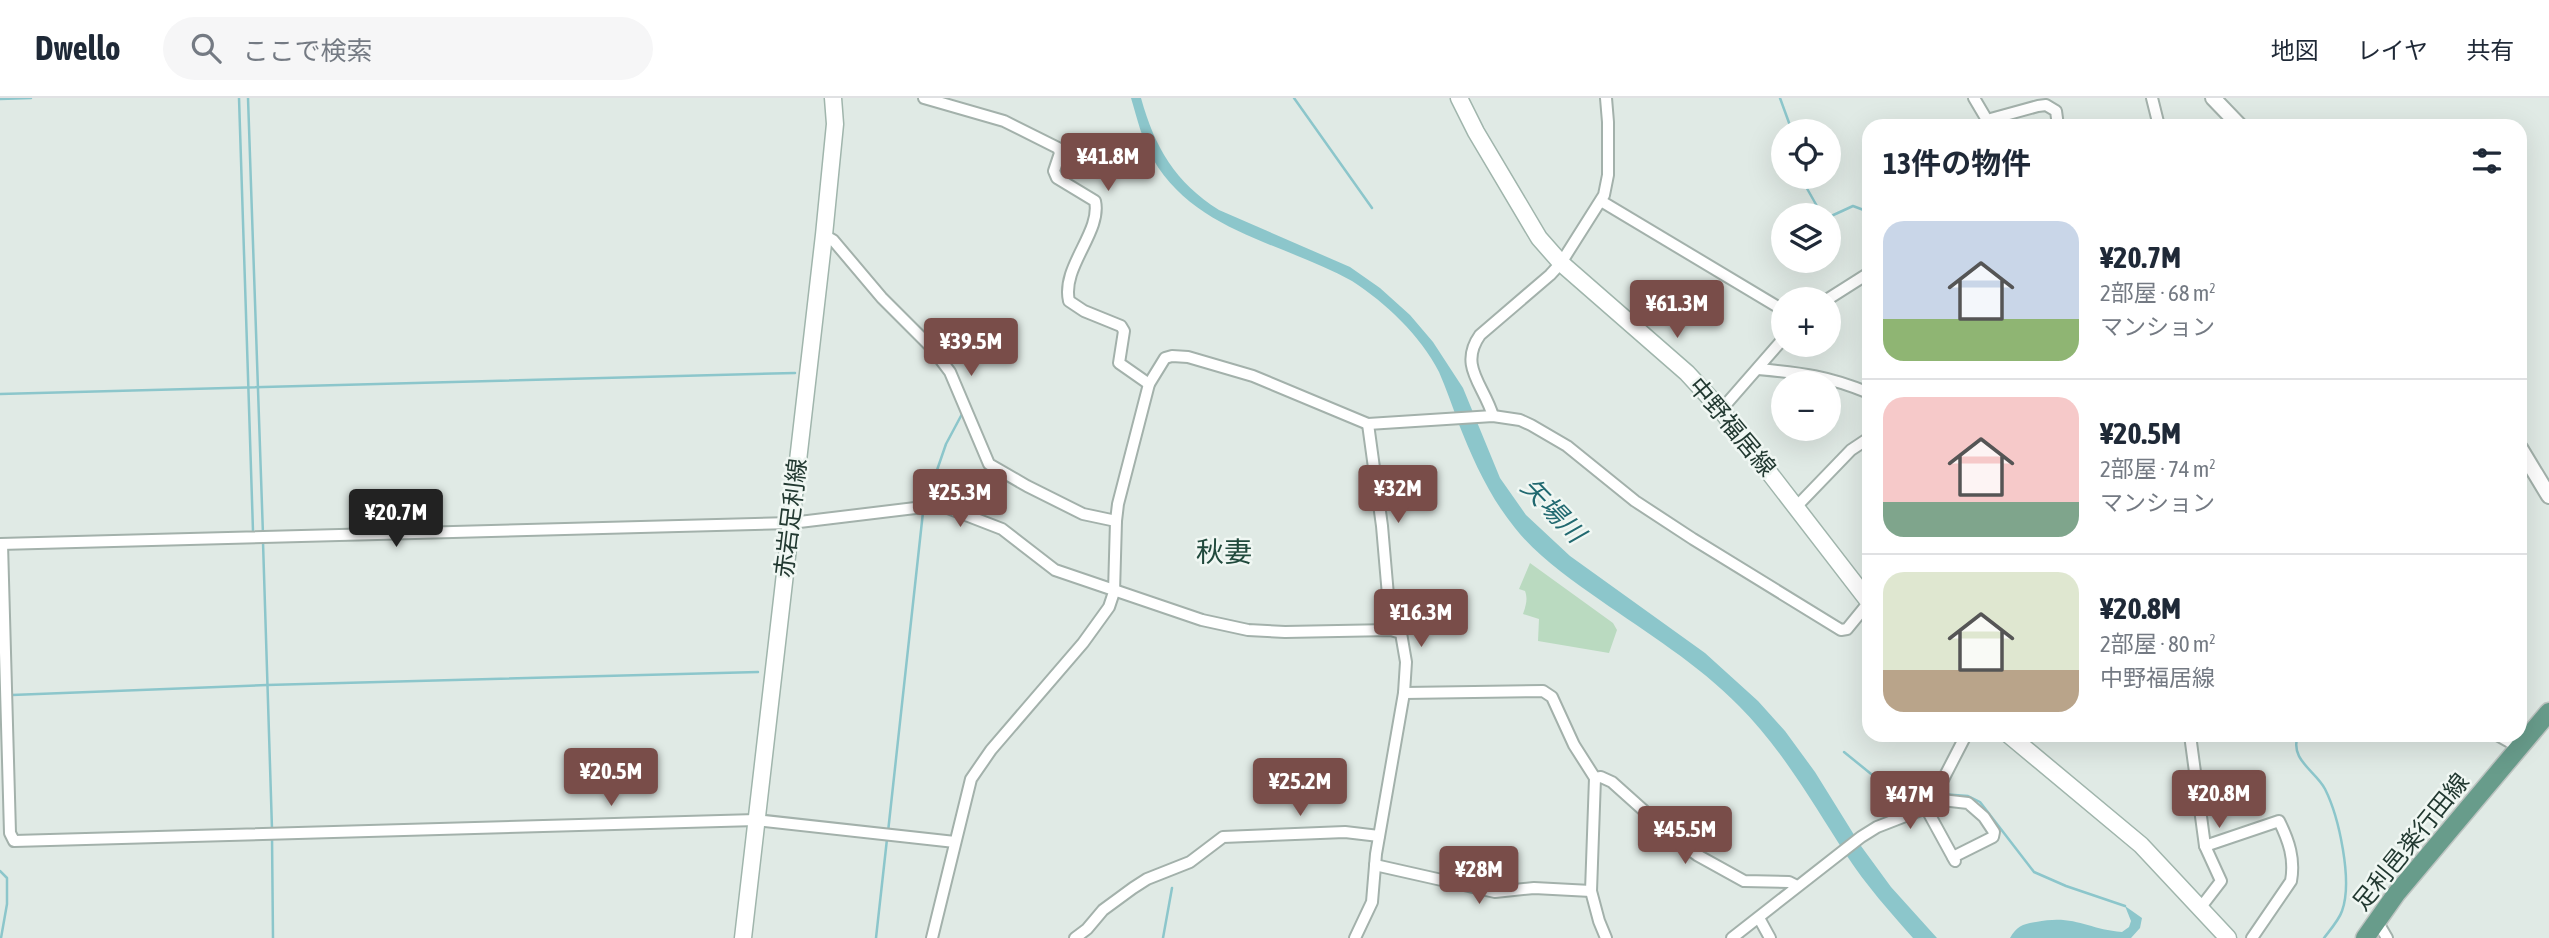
<!DOCTYPE html>
<html lang="ja">
<meta charset="utf-8">
<style>
body{margin:0;font-family:"Asap Condensed","Noto Sans JP",sans-serif;background:#f6f6f7;color:#1f2937;height:100vh;display:flex;flex-direction:column;font-size:26px;white-space:nowrap}
*{box-sizing:border-box;margin:0}
p{font-size:23px;color:#747a83}
.icon{flex:none;width:38px;height:38px;fill:none;stroke:currentColor;stroke-width:2;stroke-linecap:round;stroke-linejoin:round}
.map{position:relative;flex:1;overflow:hidden}
.panel{position:absolute;left:1862px;top:21px;width:665px;height:623px;display:flex;flex-direction:column;background:#fff;border-radius:21px;box-shadow:0 7px 28px #0002}
.panel>*{flex:none}
.tools{position:absolute;left:1771px;top:21px;display:grid;gap:14px}
.tools a{display:grid;place-items:center;width:70px;height:70px;border-radius:50%;background:#fff;box-shadow:0 7px 28px #0002;font-size:35px}
.price{position:absolute;translate:-50% -60px;padding:0 16px;border-radius:7px;background:#794d49;color:#fff;font-size:23px;line-height:46px;filter:drop-shadow(0 2px 4px #0008)}
.price::after{content:'';position:absolute;left:50%;top:42px;width:21px;height:16px;margin-left:-10px;background:inherit;clip-path:polygon(0 0,100% 0,50% 100%)}
.price.active{background:#222;color:#fff}
ul{padding:0;list-style:none}
li{display:flex;align-items:center;gap:21px;height:175px;padding:0 21px}
li+li{border-top:2px solid #e0e1e3}
li span{display:grid;place-items:center;flex:none;width:196px;height:140px;border-radius:21px;color:#555}
li>.icon{margin-inline-start:auto}
span .icon{width:84px;height:84px;fill:#fffc;stroke-width:1}
li b{font-size:30px}
h2{display:flex;justify-content:space-between;align-items:center;height:84px;padding:0 21px;font-size:30px}
header{display:flex;align-items:center;gap:42px;box-sizing:border-box;height:98px;padding:0 35px;background:#fff;border-bottom:2px solid #e0e1e3}
header strong{font-size:33px}
nav{display:flex;gap:38px;margin-inline-start:auto;font-size:24px}
.search{width:490px;height:63px;background:#f6f6f7;display:flex;align-items:center;gap:18px;box-sizing:border-box;padding:0 24px;border-radius:38px;color:#747a83;font-size:26px}
.map>svg:first-child{display:block}
.green{fill:#badac0}
.water{fill:#8cc6cb}
.lines{fill:none;stroke-linecap:round;stroke-linejoin:round}
.stream{stroke:#8cc6cb;stroke-width:2.5}
.minor-casing{stroke:#a3b1ab;stroke-width:14}
.tertiary-casing{stroke:#a3b1ab;stroke-width:18}
.secondary-casing{stroke:#a0b5ac;stroke-width:19}
.primary-casing{stroke:#bdc4c1;stroke-width:21}
.minor{stroke:#fff;stroke-width:10}
.tertiary{stroke:#fff;stroke-width:14}
.secondary{stroke:#fff;stroke-width:16}
.primary{stroke:#689c8b;stroke-width:18}
.labels{text-anchor:middle;stroke-width:5;stroke-linejoin:round;paint-order:stroke}
.street-label{font-size:24px;fill:#223931;stroke:#f0f7f3}
.water-label{font-size:26px;font-style:italic;fill:#216970;stroke:#f0f7f3}
.quarter-label{font-size:28px;fill:#20493c;stroke:#f0f7f3}
</style>
<header>
<strong>Dwello</strong>
<div class="search"><svg class="icon" aria-label="search" viewBox="0 0 24 24"><circle cx="10" cy="10" r="6"/><path d="M15 15l6 6"/></svg>ここで検索</div>
<nav><a>地図</a><a>レイヤ</a><a>共有</a></nav>
</header>
<div class="map">
<svg width="2549" height="840" viewBox="0 0 2549 840">
<rect width="100%" height="100%" fill="#e0eae5"/>
<path class="green" d="M1530,465L1613,525L1617,532L1609,555L1538,543L1539,521L1523,516C1526,507 1528,501 1525,493L1519,491Z"/>
<g class="water">
<path d="M1131,0H1141C1155,50 1175,84 1219,112L1350,169L1380,190L1410,217L1433,244L1463,290L1500,380L1526,417L1570,458L1705,555L1758,603L1785,633L1815,674L1861,748L1891,789L1937,840H1913C1890,814 1866,787 1847,758C1813,706 1783,652 1739,608C1698,566 1647,535 1600,502C1570,481 1538,459 1515,430C1489,398 1473,362 1458,324C1452,307 1446,290 1439,274C1420,237 1386,205 1352,183C1284,145 1195,134 1153,61C1142,42 1137,20 1131,0Z"/>
<path d="M2125,808L2142,820L2140,830L2131,840H2010C2017,828 2023,826 2036,824C2074,816 2087,831 2122,834L2129,829L2131,823Z"/>
</g>
<g class="lines">
<g class="stream">
<path d="M239,0L253,433"/>
<path d="M248,0L263,437"/>
<path d="M1294,0L1372,110"/>
<path d="M1780,0L1792,33"/>
<path d="M0,1L31,0"/>
<path d="M1806,79L1805,87L1822,117"/>
<path d="M1829,119L1853,108L1869,114"/>
<path d="M0,296L795,275"/>
<path d="M926,404L946,346L962,316"/>
<path d="M263,444L272,731"/>
<path d="M12,597L267,587L758,574"/>
<path d="M2298,637C2289,662 2316,673 2325,691C2339,719 2353,783 2342,813C2339,822 2330,832 2324,840"/>
<path d="M1844,654L1881,684L1896,690L1930,696"/>
<path d="M1941,696L1968,698L1980,704L2034,774L2066,788L2125,808"/>
<path d="M888,734L923,414"/>
<path d="M272,738L273,840"/>
<path d="M0,773L7,780V806L1,840"/>
<path d="M876,840L887,741"/>
<path d="M1163,840L1172,790"/>
</g>
<defs>
<g id="minor">
<path d="M924,0L1004,23L1058,50L1060,55L1054,73L1057,80L1095,103C1102,134 1061,169 1069,203L1084,213L1121,228L1124,233L1119,265L1149,286"/>
<path d="M1974,0L1987,22L2038,8L2046,7L2056,13L2058,28"/>
<path d="M2152,0L2159,28"/>
<path d="M1601,103L1783,212"/>
<path d="M824,137L833,142L882,200L931,249L950,274L989,366L1027,388L1083,416L1116,423"/>
<path d="M1828,201L1869,175"/>
<path d="M1758,271C1802,275 1828,278 1869,295"/>
<path d="M1721,312L1783,241"/>
<path d="M1493,318C1484,287 1458,268 1480,237L1550,177L1561,165L1604,97L1608,77V24L1606,0"/>
<path d="M1368,326L1382,428L1391,532"/>
<path d="M1796,409L1851,352L1869,340"/>
<path d="M0,446L791,425L940,407L1002,431L1055,472L1202,522L1248,532L1285,534L1391,532L1401,535L1406,564L1404,595L1376,756L1372,804L1355,840"/>
<path d="M2,446L10,735L14,743L756,722L955,744"/>
<path d="M1404,595L1543,593L1552,599L1574,647L1595,680L1591,793L1599,823L1606,840"/>
<path d="M2190,637L2205,748L2221,783L2201,809"/>
<path d="M2497,637L2520,650"/>
<path d="M1595,680L1601,679L1612,684L1679,744L1697,757L1744,783L1789,784L1797,788"/>
<path d="M1933,701L1968,705L1984,719L1994,734L1993,739L1953,759"/>
<path d="M1926,710L1955,763"/>
<path d="M2205,748L2279,723C2289,743 2295,761 2291,783L2252,840"/>
<path d="M1375,767L1495,794L1534,790L1591,793"/>
<path d="M1759,820L1770,840"/>
<path d="M2377,823L2387,840"/>
<path d="M932,840L971,681L991,652L1083,545L1109,509L1114,494L1116,423L1118,406L1149,286L1165,260L1172,258L1188,259L1253,278L1368,326L1493,318L1520,322L1531,327L1567,348L1635,403L1693,441L1841,532L1847,531L1869,504"/>
<path d="M1075,840L1087,831L1103,812L1133,790L1147,781L1190,764L1223,739L1345,734L1379,738"/>
<path d="M1732,840L1861,739L1877,729L1926,710L1933,701L1966,637"/>
</g>
<g id="tertiary">
<path d="M2213,0L2240,28"/>
<path d="M2520,350L2549,398"/>
</g>
<g id="secondary">
<path d="M1459,0L1476,34L1539,140L1561,165L1687,275L1721,312L1869,504"/>
<path d="M2009,637L2141,747L2228,840"/>
<path d="M743,840L824,137L835,26L833,0"/>
</g>
<path id="primary" d="M2365,840L2396,796L2549,614"/>
</defs>
<use href="#minor" class="minor-casing"/>
<use href="#tertiary" class="tertiary-casing"/>
<use href="#secondary" class="secondary-casing"/>
<use href="#primary" class="primary-casing"/>
<use href="#minor" class="minor"/>
<use href="#tertiary" class="tertiary"/>
<use href="#secondary" class="secondary"/>
<use href="#primary" class="primary"/>
</g>
<g class="labels">
<g class="street-label">
<text transform="translate(1732 329) rotate(50)" y="8">中野福居線</text>
<text transform="translate(791 420) rotate(-83)" y="8">赤岩足利線</text>
<text transform="translate(2411 744) rotate(-51)" y="8">足利邑楽行田線</text>
</g>
<g class="water-label">
<text transform="translate(1553 412) rotate(46)" y="9">矢場川</text>
</g>
<g class="quarter-label">
<text x="1224" y="464">秋妻</text>
</g>
</g>
</svg>
<div class="tools">
<a><svg class="icon" aria-label="locate" viewBox="0 0 24 24"><circle cx="12" cy="12" r="6"/><path d="M12 2v4M12 18v4M2 12h4M18 12h4"/></svg></a>
<a><svg class="icon" aria-label="layers" viewBox="0 0 24 24"><path d="M12 4l9 5-9 5-9-5zM3 14l9 5 9-5"/></svg></a>
<a>+</a>
<a>−</a>
</div>
<b class="price" style="left:1108px;top:95px">¥41.8M</b>
<b class="price" style="left:1677px;top:242px">¥61.3M</b>
<b class="price" style="left:971px;top:280px">¥39.5M</b>
<b class="price" style="left:1398px;top:427px">¥32M</b>
<b class="price" style="left:960px;top:431px">¥25.3M</b>
<b class="price active" style="left:396px;top:451px">¥20.7M</b>
<b class="price" style="left:1421px;top:551px">¥16.3M</b>
<b class="price" style="left:611px;top:710px">¥20.5M</b>
<b class="price" style="left:1300px;top:720px">¥25.2M</b>
<b class="price" style="left:2219px;top:732px">¥20.8M</b>
<b class="price" style="left:1910px;top:733px">¥47M</b>
<b class="price" style="left:1685px;top:768px">¥45.5M</b>
<b class="price" style="left:1479px;top:808px">¥28M</b>
<section class="panel">
<h2>13件の物件<svg class="icon" aria-label="filters" viewBox="0 0 24 24"><path d="M4 7h16M4 17h16"/><circle cx="9" cy="7" r="2"/><circle cx="15" cy="17" r="2"/></svg></h2>
<ul>
<li><span style="background:linear-gradient(#c9d6e8 70%,#8fb573 0)"><svg class="icon" aria-label="home" viewBox="0 0 24 24"><path d="M3 11l9-7 9 7M6 9v11h12V9"/></svg></span><div><b>¥20.7M</b><p>2部屋 · 68 m²</p><p>マンション</p></div></li>
<li><span style="background:linear-gradient(#f6c9c9 75%,#7fa58c 0)"><svg class="icon" aria-label="home" viewBox="0 0 24 24"><path d="M3 11l9-7 9 7M6 9v11h12V9"/></svg></span><div><b>¥20.5M</b><p>2部屋 · 74 m²</p><p>マンション</p></div></li>
<li><span style="background:linear-gradient(#dfe7d0 70%,#b9a48a 0)"><svg class="icon" aria-label="home" viewBox="0 0 24 24"><path d="M3 11l9-7 9 7M6 9v11h12V9"/></svg></span><div><b>¥20.8M</b><p>2部屋 · 80 m²</p><p>中野福居線</p></div></li>
</ul>
</section>
</div>
